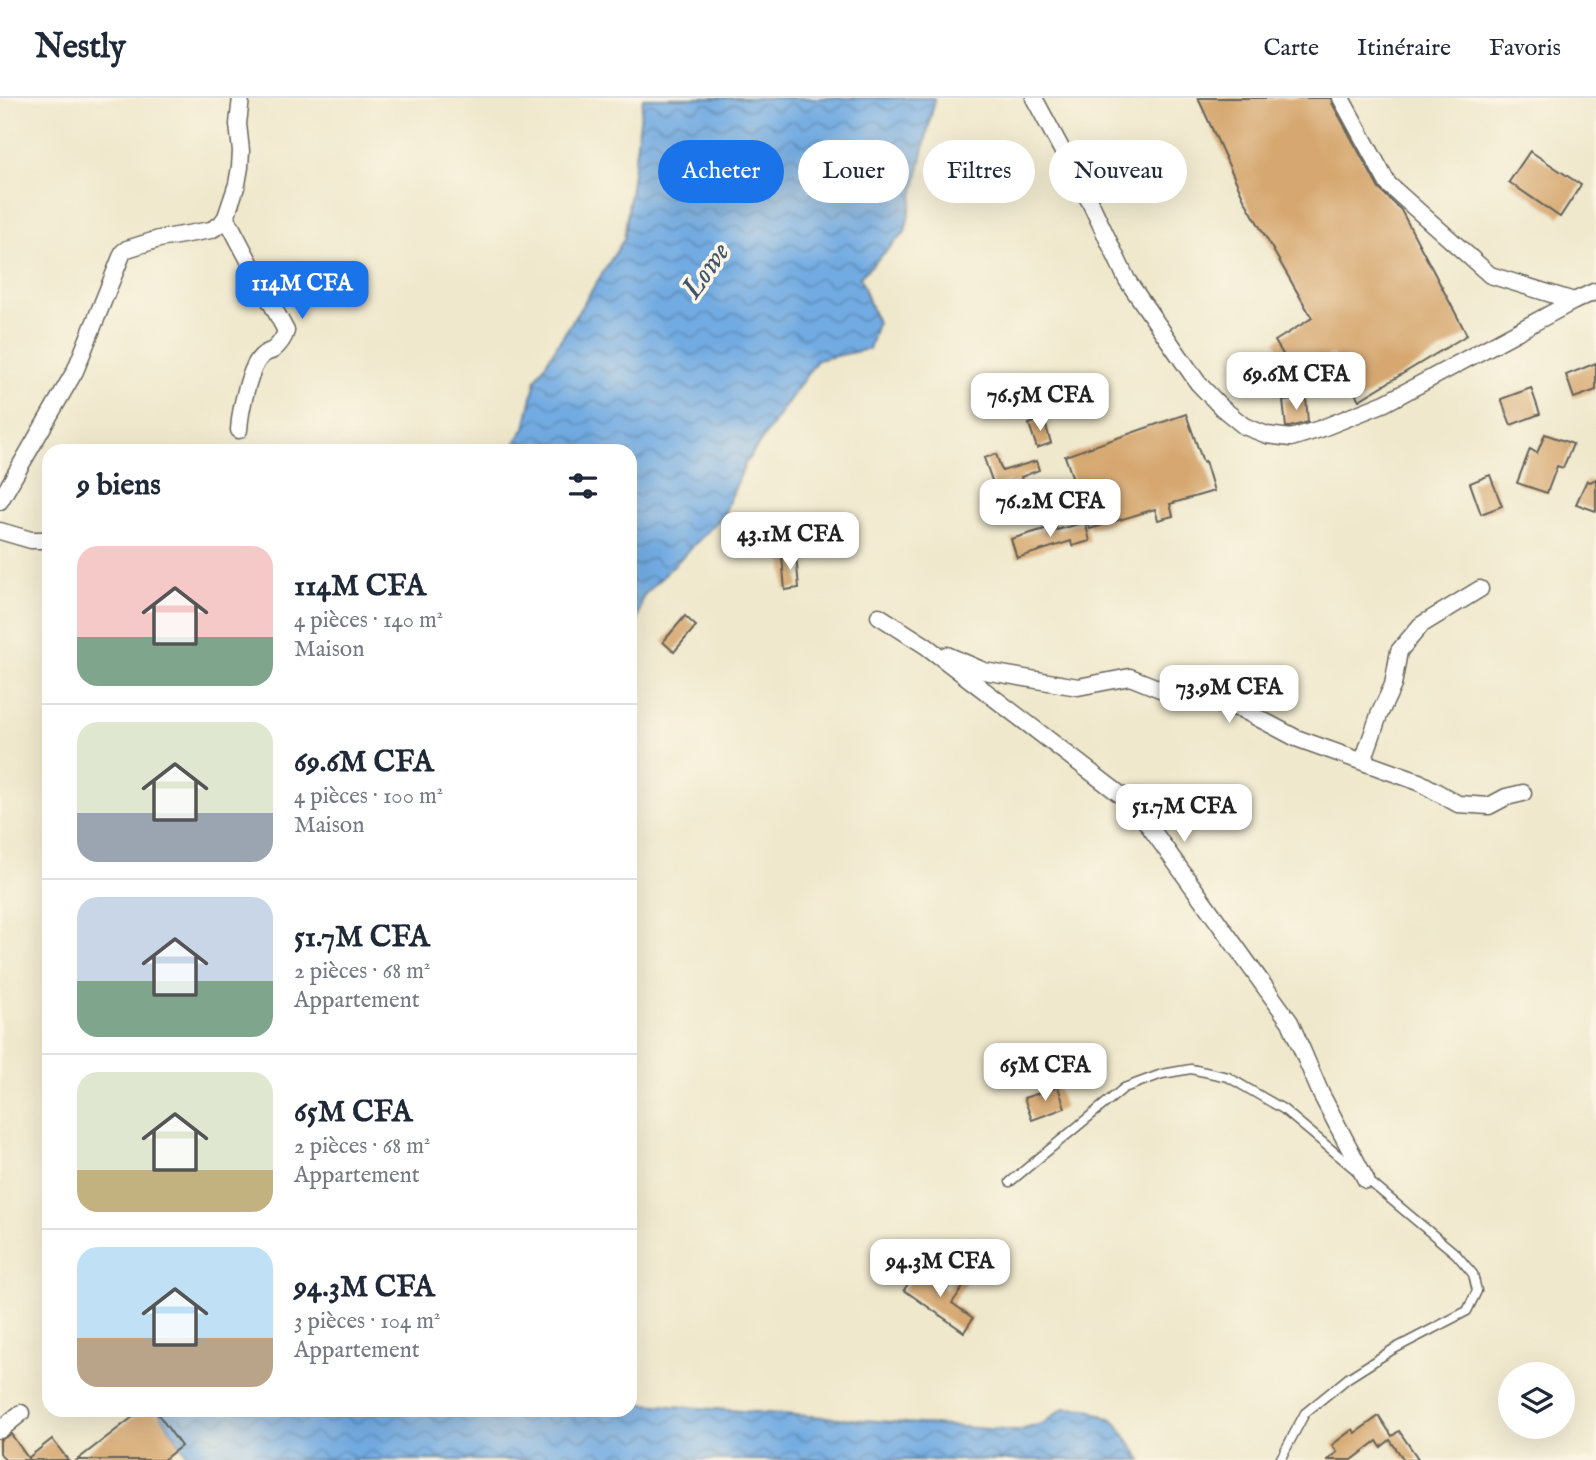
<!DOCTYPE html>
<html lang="fr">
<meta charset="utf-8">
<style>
body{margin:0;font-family:"IM FELL English",serif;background:#f6f6f7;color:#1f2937;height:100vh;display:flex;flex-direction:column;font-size:26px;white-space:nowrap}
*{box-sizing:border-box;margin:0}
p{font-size:23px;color:#747a83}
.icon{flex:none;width:38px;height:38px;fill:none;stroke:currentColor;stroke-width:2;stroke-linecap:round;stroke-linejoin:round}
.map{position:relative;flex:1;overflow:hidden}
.panel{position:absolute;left:42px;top:346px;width:595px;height:973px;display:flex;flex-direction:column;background:#fff;border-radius:21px;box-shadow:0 7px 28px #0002}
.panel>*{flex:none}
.banner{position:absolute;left:658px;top:42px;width:665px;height:63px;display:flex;gap:14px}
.controls{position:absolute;left:1498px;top:1264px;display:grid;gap:14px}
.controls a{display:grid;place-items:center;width:77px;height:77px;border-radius:50%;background:#fff;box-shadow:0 7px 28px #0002;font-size:35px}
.price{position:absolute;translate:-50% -60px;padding:0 16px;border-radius:14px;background:#fff;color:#222;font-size:23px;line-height:46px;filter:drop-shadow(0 2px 4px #0008)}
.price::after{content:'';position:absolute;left:50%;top:42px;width:21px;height:16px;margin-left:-10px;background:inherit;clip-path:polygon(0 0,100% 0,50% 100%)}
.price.active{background:#1a73e8;color:#fff}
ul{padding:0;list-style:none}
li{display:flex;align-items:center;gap:21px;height:175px;padding:0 35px}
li+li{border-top:2px solid #e0e1e3}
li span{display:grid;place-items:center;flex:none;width:196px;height:140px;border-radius:21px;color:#555}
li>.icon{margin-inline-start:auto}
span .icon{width:84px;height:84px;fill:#fffc;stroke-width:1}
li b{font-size:30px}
h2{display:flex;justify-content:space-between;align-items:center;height:84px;padding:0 35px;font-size:30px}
.chip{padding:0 24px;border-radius:32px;background:#fff;box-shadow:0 7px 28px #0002;font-size:24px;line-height:63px}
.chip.active{background:#1a73e8;color:#fff}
header{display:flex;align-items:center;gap:42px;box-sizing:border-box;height:98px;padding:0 35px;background:#fff;border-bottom:2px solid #e0e1e3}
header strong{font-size:33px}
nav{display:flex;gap:38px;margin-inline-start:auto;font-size:24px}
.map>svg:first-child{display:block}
.water{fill:url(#water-waves);stroke:#47647f;stroke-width:2}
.building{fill:#d6a770}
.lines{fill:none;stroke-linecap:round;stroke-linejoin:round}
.service-casing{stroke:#66635a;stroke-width:11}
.minor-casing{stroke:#66635a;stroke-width:19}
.service{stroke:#fff;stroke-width:8}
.minor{stroke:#fff;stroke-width:16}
.labels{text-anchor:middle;stroke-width:7;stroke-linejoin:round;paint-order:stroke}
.water-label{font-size:30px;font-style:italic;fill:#3e556b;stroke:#fcf5e5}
</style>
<header>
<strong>Nestly</strong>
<nav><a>Carte</a><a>Itinéraire</a><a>Favoris</a></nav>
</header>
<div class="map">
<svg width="1596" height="1362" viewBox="0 0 1596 1362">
<defs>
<pattern id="water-waves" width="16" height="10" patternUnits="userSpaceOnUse" patternTransform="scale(1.75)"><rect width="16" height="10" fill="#72abe2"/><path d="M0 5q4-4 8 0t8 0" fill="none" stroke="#5d8ab6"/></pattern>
</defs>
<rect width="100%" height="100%" fill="#fcf5e5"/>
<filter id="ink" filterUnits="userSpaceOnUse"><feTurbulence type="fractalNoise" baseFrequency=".0143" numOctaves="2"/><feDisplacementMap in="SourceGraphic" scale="14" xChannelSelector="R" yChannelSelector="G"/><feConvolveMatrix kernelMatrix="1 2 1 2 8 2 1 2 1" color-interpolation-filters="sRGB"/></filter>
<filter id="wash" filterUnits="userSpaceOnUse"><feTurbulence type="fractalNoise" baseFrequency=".00686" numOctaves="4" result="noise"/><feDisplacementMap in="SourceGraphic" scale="28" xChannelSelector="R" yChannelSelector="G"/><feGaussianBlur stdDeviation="1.57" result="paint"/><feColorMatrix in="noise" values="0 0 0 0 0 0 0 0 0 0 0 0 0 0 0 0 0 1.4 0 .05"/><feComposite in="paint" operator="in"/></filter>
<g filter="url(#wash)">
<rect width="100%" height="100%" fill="#efe8cc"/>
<g class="water">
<path d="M643,0H935L905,134L860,179L877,225L869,251L817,262L745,366L723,418L643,498L630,553V354L509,353L525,330L536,281L624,141Z"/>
<path d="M630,1305L1017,1333L1042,1326L1064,1310L1087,1311L1115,1323L1142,1362H191L158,1313L630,1312Z"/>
</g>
<g id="blocks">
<g class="building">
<path d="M1198,0H1331L1332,5L1379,91L1401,112L1467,237L1359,302L1332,256L1296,278L1275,243L1312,220L1245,103Z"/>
<path d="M1530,53L1581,87L1560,119L1509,84Z"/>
<path d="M1596,265V292L1574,300L1566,277Z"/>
<path d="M1531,290L1540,316L1511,327L1501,301Z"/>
<path d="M1306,300L1308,324L1290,329H1286L1283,303Z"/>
<path d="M1186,316L1203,364L1205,363L1214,393L1170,406L1173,418L1158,422L1155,411L1090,431L1065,358Z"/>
<path d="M1044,321L1051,345L1037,350L1029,326Z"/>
<path d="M1545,336L1573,346L1563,370L1557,368L1547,395L1517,385L1530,351L1537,355Z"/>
<path d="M996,356L1002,373L1036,363L1039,372L1021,379L1022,383L1011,386L1010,383L994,388L984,360Z"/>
<path d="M1490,377L1502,408L1481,416L1470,385Z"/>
<path d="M1596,381V413L1576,406L1587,382L1590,384Z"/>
<path d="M1085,424L1090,443L1072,448L1071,443L1017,460L1011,441L1055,428L1057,432Z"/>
<path d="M796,457L799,490L785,492L782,458Z"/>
<path d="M685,518L696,528L674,554L663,544Z"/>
<path d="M1058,989L1065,1010L1032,1022L1024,1000Z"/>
<path d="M917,1172L946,1192L956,1178L966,1185L952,1205L973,1220L964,1234L904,1192Z"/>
<path d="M142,1312H155L181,1348L163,1362H77Z"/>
<path d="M1379,1318L1392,1338L1399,1333L1419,1362H1404L1390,1342L1381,1349L1377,1343L1352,1362H1328L1337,1354L1332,1347L1353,1331L1355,1335Z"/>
<path d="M11,1336L28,1360L52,1341L68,1362H5L0,1355V1342Z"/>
</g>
</g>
</g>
<g filter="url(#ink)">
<use href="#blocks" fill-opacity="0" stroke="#66635a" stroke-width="2"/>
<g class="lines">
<defs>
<path id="service" d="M1010,1084L1124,990L1162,976L1191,971L1228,979L1283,1011L1456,1156L1473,1176L1477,1193L1467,1213L1392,1252L1348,1280L1305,1315L1280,1362"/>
<g id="minor">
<path d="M1034,0L1091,106L1127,182L1198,285L1222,310L1244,328L1267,337L1291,340L1320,331L1385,305L1574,203L1596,193"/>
<path d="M1341,0L1388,86L1490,177L1574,203"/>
<path d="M226,119L286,233C284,240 279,247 273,252C270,254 266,254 263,257C249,267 240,315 239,332"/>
<path d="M0,403L75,273L123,154L127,151L159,141L211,132L221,126L226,119L237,86L240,69L241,53L238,26L241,0"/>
<path d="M0,433L31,442H49"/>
<path d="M879,518L926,548L1134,707L1290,924L1321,996L1366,1082"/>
<path d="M947,557L984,573L1078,589L1130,579L1170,595L1241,611L1296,640L1419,684L1458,706L1489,708L1506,699L1523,695"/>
<path d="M1363,663L1379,617L1393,587L1399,553L1421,527L1480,491"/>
<path d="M0,1332L21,1315"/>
</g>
</defs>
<use href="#service" class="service-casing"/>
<use href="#minor" class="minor-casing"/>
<use href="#service" class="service"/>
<use href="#minor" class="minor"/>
</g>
</g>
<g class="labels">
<g class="water-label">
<text transform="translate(705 172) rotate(-55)" y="10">Lowe</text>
</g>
</g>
</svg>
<div class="controls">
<a><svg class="icon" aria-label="layers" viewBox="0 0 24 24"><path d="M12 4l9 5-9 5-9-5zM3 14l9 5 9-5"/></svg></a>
</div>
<b class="price active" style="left:302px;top:223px">114M CFA</b>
<b class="price" style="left:1296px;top:314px">69.6M CFA</b>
<b class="price" style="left:1040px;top:335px">76.5M CFA</b>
<b class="price" style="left:1050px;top:441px">76.2M CFA</b>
<b class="price" style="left:790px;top:474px">43.1M CFA</b>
<b class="price" style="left:1229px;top:627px">73.9M CFA</b>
<b class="price" style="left:1184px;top:746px">51.7M CFA</b>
<b class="price" style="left:1045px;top:1005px">65M CFA</b>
<b class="price" style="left:940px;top:1201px">94.3M CFA</b>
<div class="banner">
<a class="chip active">Acheter</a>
<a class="chip">Louer</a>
<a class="chip">Filtres</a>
<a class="chip">Nouveau</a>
</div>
<section class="panel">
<h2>9 biens<svg class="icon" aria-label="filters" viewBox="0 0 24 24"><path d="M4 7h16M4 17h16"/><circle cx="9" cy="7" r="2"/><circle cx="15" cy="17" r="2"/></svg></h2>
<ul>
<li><span style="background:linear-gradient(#f6c9c9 65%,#7fa58c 0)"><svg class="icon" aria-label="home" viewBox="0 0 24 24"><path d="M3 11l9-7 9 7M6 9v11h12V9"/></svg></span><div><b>114M CFA</b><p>4 pièces · 140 m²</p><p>Maison</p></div></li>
<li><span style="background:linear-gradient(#dfe7d0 65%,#9aa5b1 0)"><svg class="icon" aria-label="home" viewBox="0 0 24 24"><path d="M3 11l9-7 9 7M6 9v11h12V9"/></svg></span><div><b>69.6M CFA</b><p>4 pièces · 100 m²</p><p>Maison</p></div></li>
<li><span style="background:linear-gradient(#c9d6e8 60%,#7fa58c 0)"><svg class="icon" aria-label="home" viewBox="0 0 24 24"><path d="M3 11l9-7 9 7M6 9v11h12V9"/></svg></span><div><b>51.7M CFA</b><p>2 pièces · 68 m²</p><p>Appartement</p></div></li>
<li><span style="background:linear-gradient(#dfe7d0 70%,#c2b280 0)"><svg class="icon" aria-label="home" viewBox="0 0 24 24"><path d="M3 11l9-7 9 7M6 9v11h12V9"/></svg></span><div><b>65M CFA</b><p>2 pièces · 68 m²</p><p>Appartement</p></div></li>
<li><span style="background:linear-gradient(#bfe0f5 65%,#b9a48a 0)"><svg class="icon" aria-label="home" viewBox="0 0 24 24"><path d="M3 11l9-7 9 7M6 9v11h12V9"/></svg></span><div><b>94.3M CFA</b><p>3 pièces · 104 m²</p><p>Appartement</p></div></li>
</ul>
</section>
</div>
